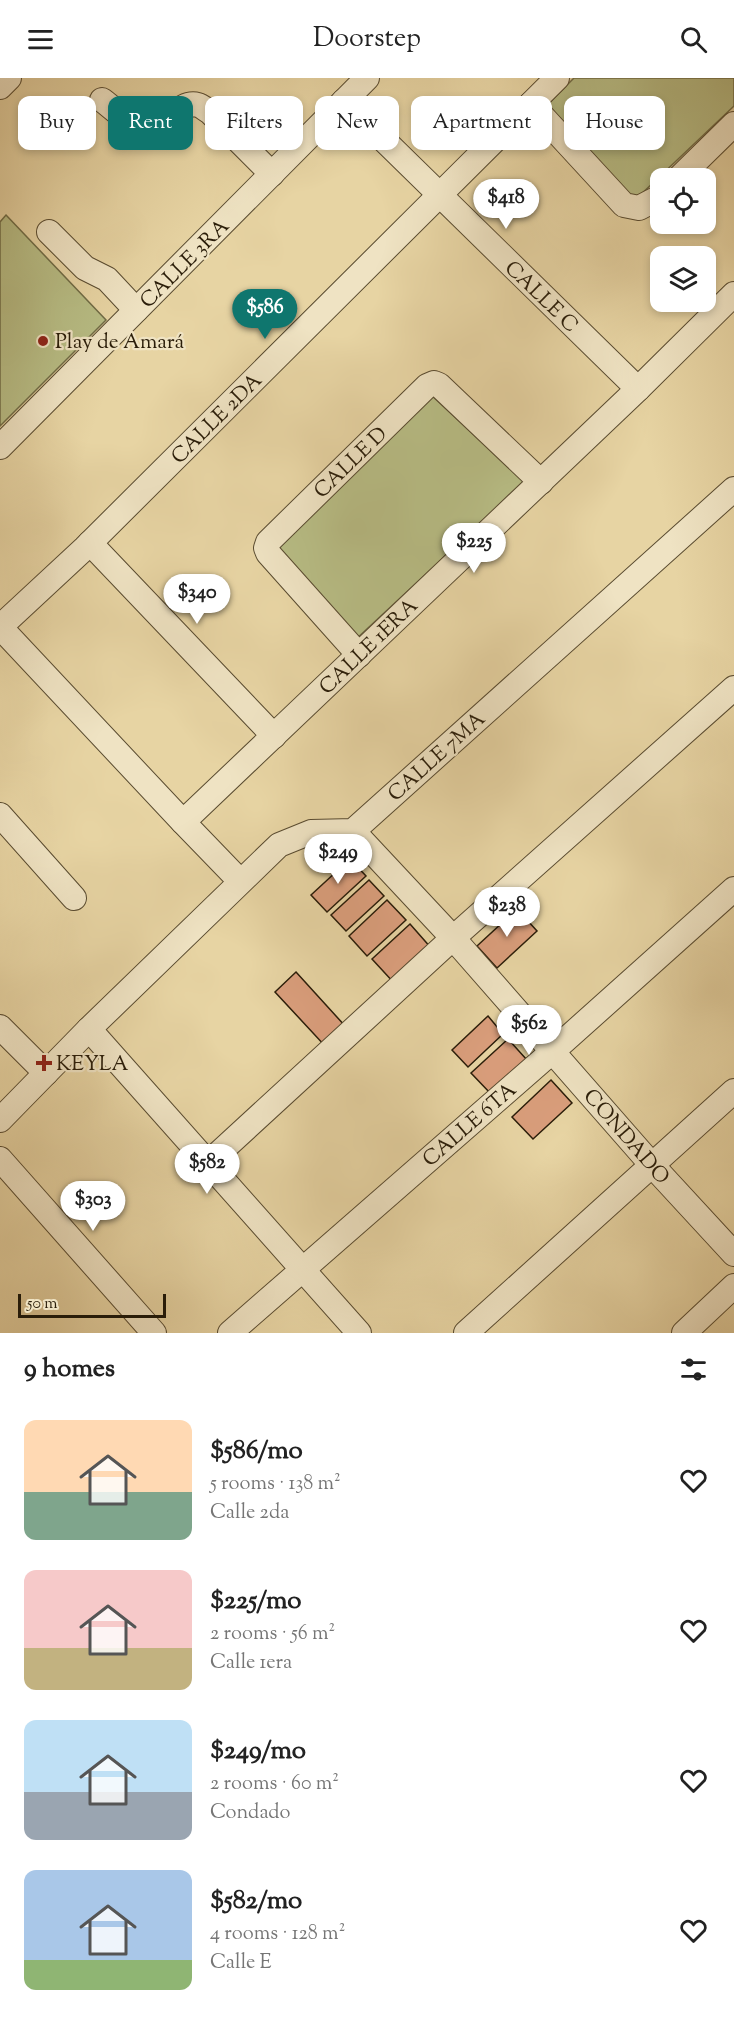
<!DOCTYPE html>
<meta charset="utf-8">
<style>
body{margin:0;font-family:"Sorts Mill Goudy",serif;background:#f2f2f2;color:#222;height:100vh;display:flex;flex-direction:column;font-size:22px;white-space:nowrap}
*{box-sizing:border-box;margin:0}
p{font-size:20px;color:#767676}
.icon{flex:none;width:33px;height:33px;fill:none;stroke:currentColor;stroke-width:2;stroke-linecap:round;stroke-linejoin:round}
.map{position:relative;height:1255px;overflow:hidden}
.panel{display:flex;flex-direction:column;background:#fff;flex:1}
.panel>*{flex:none}
.guide{position:absolute;left:18px;top:18px;width:699px;height:54px;display:flex;gap:12px}
.controls{position:absolute;left:650px;top:90px;display:grid;gap:12px}
.controls a{display:grid;place-items:center;width:66px;height:66px;border-radius:12px;background:#fff;box-shadow:0 3px 9px #0003;font-size:30px}
.scale{position:absolute;left:18px;bottom:15px;width:148px;box-sizing:border-box;padding-left:6px;border:3px solid #2a1d09;border-top:0;font-size:16px;line-height:21px;white-space:nowrap;color:#2a1d09;-webkit-text-stroke:4px #efe3c3;paint-order:stroke}
.price{position:absolute;translate:-50% -51px;padding:0 14px;border-radius:21px;background:#fff;color:#222;font-size:20px;line-height:39px;filter:drop-shadow(0 2px 3px #0008)}
.price::after{content:'';position:absolute;left:50%;top:36px;width:18px;height:14px;margin-left:-9px;background:inherit;clip-path:polygon(0 0,100% 0,50% 100%)}
.price.current{background:#0f766e;color:#fff}
ul{padding:0;list-style:none}
li{display:flex;align-items:center;gap:18px;height:150px;padding:0 24px}
li span{display:grid;place-items:center;flex:none;width:168px;height:120px;border-radius:12px;color:#555}
li>.icon{margin-inline-start:auto}
span .icon{width:72px;height:72px;fill:#fffc;stroke-width:1}
li b{font-size:26px}
h2{display:flex;justify-content:space-between;align-items:center;height:72px;padding:0 24px;font-size:26px}
.tag{padding:0 21px;border-radius:12px;background:#fff;box-shadow:0 3px 9px #0003;font-size:21px;line-height:54px}
.tag.current{background:#0f766e;color:#fff}
header{display:flex;justify-content:space-between;align-items:center;height:78px;padding:0 24px;background:#fff;font-size:27px;font-weight:600}
.map>svg:first-child{display:block}
.green{fill:#b7bc84;stroke:#706c46;stroke-width:1.5}
.building{fill:#da9e7c;stroke:#2a1d09;stroke-width:1.5}
.lines{fill:none;stroke-linecap:round;stroke-linejoin:round}
.minor-casing{stroke:#594b30;stroke-width:26}
.minor{stroke:#efe3c3;stroke-width:24}
.poi-dot{fill:#8f2418;stroke:#efe3c3;stroke-width:2}
.labels{text-anchor:middle;stroke-width:4.5;stroke-linejoin:round;paint-order:stroke}
.street-label{font-size:21px;fill:#2a1d09;stroke:#efe3c3}
.poi-label{font-size:21px;fill:#2a1d09;stroke:#efe3c3;text-anchor:start}
</style>
<header><svg class="icon" aria-label="menu" viewBox="0 0 24 24"><path d="M4 6h16M4 12h16M4 18h16"/></svg>Doorstep<svg class="icon" aria-label="search" viewBox="0 0 24 24"><circle cx="10" cy="10" r="6"/><path d="M15 15l6 6"/></svg></header>
<div class="map">
<svg width="734" height="1255" viewBox="0 0 734 1255">
<rect width="100%" height="100%" fill="#e7d4a3"/>
<filter id="stains"><feTurbulence type="fractalNoise" baseFrequency=".00333" numOctaves="4"/><feColorMatrix values="0 0 0 0 .2 0 0 0 0 .09 0 0 0 0 .02 0 0 0 .5 -.17"/></filter>
<radialGradient id="worn" r=".72"><stop offset=".6" stop-color="#630" stop-opacity="0"/><stop offset="1" stop-color="#630" stop-opacity=".3"/></radialGradient>
<g class="green">
<path d="M574,0H734V28L635,122L546,28Z"/>
<path d="M6,137L106,242L0,348V144Z"/>
<path d="M430,316L525,404L354,563L272,470Z"/>
</g>
<g class="building">
<path d="M350,781L366,798L327,834L311,817Z"/>
<path d="M369,802L384,818L346,853L331,837Z"/>
<path d="M387,822L406,842L367,878L349,858Z"/>
<path d="M517,831L537,853L497,890L477,868Z"/>
<path d="M410,846L432,871L395,906L372,881Z"/>
<path d="M296,894L346,949L326,969L275,914Z"/>
<path d="M488,938L503,956L468,989L452,972Z"/>
<path d="M508,961L527,982L491,1016L471,995Z"/>
<path d="M551,1002L572,1025L533,1061L512,1039Z"/>
</g>
<g class="lines">
<defs>
<g id="minor">
<path d="M0,9L9,0"/>
<path d="M102,22C113,30 127,44 140,49C165,59 175,21 198,27C202,28 206,32 210,34L272,96"/>
<path d="M344,23L638,311"/>
<path d="M531,26L624,127L639,130L660,119"/>
<path d="M679,100L734,46"/>
<path d="M49,154L85,190L107,201L136,232"/>
<path d="M0,369L367,0"/>
<path d="M90,465L274,658"/>
<path d="M0,549L85,470L557,0"/>
<path d="M0,549L183,744L240,803"/>
<path d="M359,577L268,475L266,470L268,464L427,308L434,305L439,307L541,404"/>
<path d="M0,737L74,820"/>
<path d="M183,744L638,311L734,216"/>
<path d="M353,753L453,860L651,1086L734,1176"/>
<path d="M0,949L46,995"/>
<path d="M89,951L359,1255"/>
<path d="M0,1042L89,951L279,767L311,754L353,753L734,411"/>
<path d="M0,1081L154,1255"/>
<path d="M207,1086L453,860L734,610"/>
<path d="M230,1255L553,973L734,811"/>
<path d="M466,1255L734,1013"/>
<path d="M684,1255L734,1208"/>
</g>
</defs>
<use href="#minor" class="minor-casing"/>
<use href="#minor" class="minor"/>
</g>
<g class="poi-dot">
<circle cx="43" cy="263" r="6"/>
<path d="M41 976h6v6h6v6h-6v6h-6v-6h-6v-6h6z"/>
</g>
<g class="labels">
<g class="street-label">
<text transform="translate(184 185) rotate(-45)" y="7">CALLE 3RA</text>
<text transform="translate(542 218) rotate(44)" y="7">CALLE C</text>
<text transform="translate(216 340) rotate(-45)" y="7">CALLE 2DA</text>
<text transform="translate(350 384) rotate(-44)" y="7">CALLE D</text>
<text transform="translate(368 568) rotate(-44)" y="7">CALLE 1ERA</text>
<text transform="translate(436 678) rotate(-42)" y="7">CALLE 7MA</text>
<text transform="translate(469 1046) rotate(-41)" y="7">CALLE 6TA</text>
<text transform="translate(627 1058) rotate(49)" y="7">CONDADO</text>
</g>
<g class="poi-label">
<text x="55" y="270">Play de Amará</text>
<text x="56" y="992">KEYLA</text>
</g>
</g>
<rect width="100%" height="100%" filter="url(#stains)"/>
<rect width="100%" height="100%" fill="url(#worn)"/>
</svg>
<div class="controls">
<a><svg class="icon" aria-label="locate" viewBox="0 0 24 24"><circle cx="12" cy="12" r="6"/><path d="M12 2v4M12 18v4M2 12h4M18 12h4"/></svg></a>
<a><svg class="icon" aria-label="layers" viewBox="0 0 24 24"><path d="M12 4l9 5-9 5-9-5zM3 14l9 5 9-5"/></svg></a>
</div>
<div class="scale">50 m</div>
<b class="price" style="left:506px;top:152px">$418</b>
<b class="price current" style="left:265px;top:262px">$586</b>
<b class="price" style="left:474px;top:496px">$225</b>
<b class="price" style="left:197px;top:547px">$340</b>
<b class="price" style="left:338px;top:807px">$249</b>
<b class="price" style="left:507px;top:860px">$238</b>
<b class="price" style="left:529px;top:978px">$562</b>
<b class="price" style="left:207px;top:1117px">$582</b>
<b class="price" style="left:93px;top:1154px">$303</b>
<div class="guide">
<a class="tag">Buy</a>
<a class="tag current">Rent</a>
<a class="tag">Filters</a>
<a class="tag">New</a>
<a class="tag">Apartment</a>
<a class="tag">House</a>
</div>
</div>
<section class="panel">
<h2>9 homes<svg class="icon" aria-label="filters" viewBox="0 0 24 24"><path d="M4 7h16M4 17h16"/><circle cx="9" cy="7" r="2"/><circle cx="15" cy="17" r="2"/></svg></h2>
<ul>
<li><span style="background:linear-gradient(#ffd9b3 60%,#7fa58c 0)"><svg class="icon" aria-label="home" viewBox="0 0 24 24"><path d="M3 11l9-7 9 7M6 9v11h12V9"/></svg></span><div><b>$586/mo</b><p>5 rooms · 138 m²</p><p>Calle 2da</p></div><svg class="icon" aria-label="heart" viewBox="0 0 24 24"><path d="M12 20l-8-8c-3-5 5-10 8-4 3-6 11-1 8 4z"/></svg></li>
<li><span style="background:linear-gradient(#f6c9c9 65%,#c2b280 0)"><svg class="icon" aria-label="home" viewBox="0 0 24 24"><path d="M3 11l9-7 9 7M6 9v11h12V9"/></svg></span><div><b>$225/mo</b><p>2 rooms · 56 m²</p><p>Calle 1era</p></div><svg class="icon" aria-label="heart" viewBox="0 0 24 24"><path d="M12 20l-8-8c-3-5 5-10 8-4 3-6 11-1 8 4z"/></svg></li>
<li><span style="background:linear-gradient(#bfe0f5 60%,#9aa5b1 0)"><svg class="icon" aria-label="home" viewBox="0 0 24 24"><path d="M3 11l9-7 9 7M6 9v11h12V9"/></svg></span><div><b>$249/mo</b><p>2 rooms · 60 m²</p><p>Condado</p></div><svg class="icon" aria-label="heart" viewBox="0 0 24 24"><path d="M12 20l-8-8c-3-5 5-10 8-4 3-6 11-1 8 4z"/></svg></li>
<li><span style="background:linear-gradient(#a9c7e8 75%,#8fb573 0)"><svg class="icon" aria-label="home" viewBox="0 0 24 24"><path d="M3 11l9-7 9 7M6 9v11h12V9"/></svg></span><div><b>$582/mo</b><p>4 rooms · 128 m²</p><p>Calle E</p></div><svg class="icon" aria-label="heart" viewBox="0 0 24 24"><path d="M12 20l-8-8c-3-5 5-10 8-4 3-6 11-1 8 4z"/></svg></li>
</ul>
</section>
